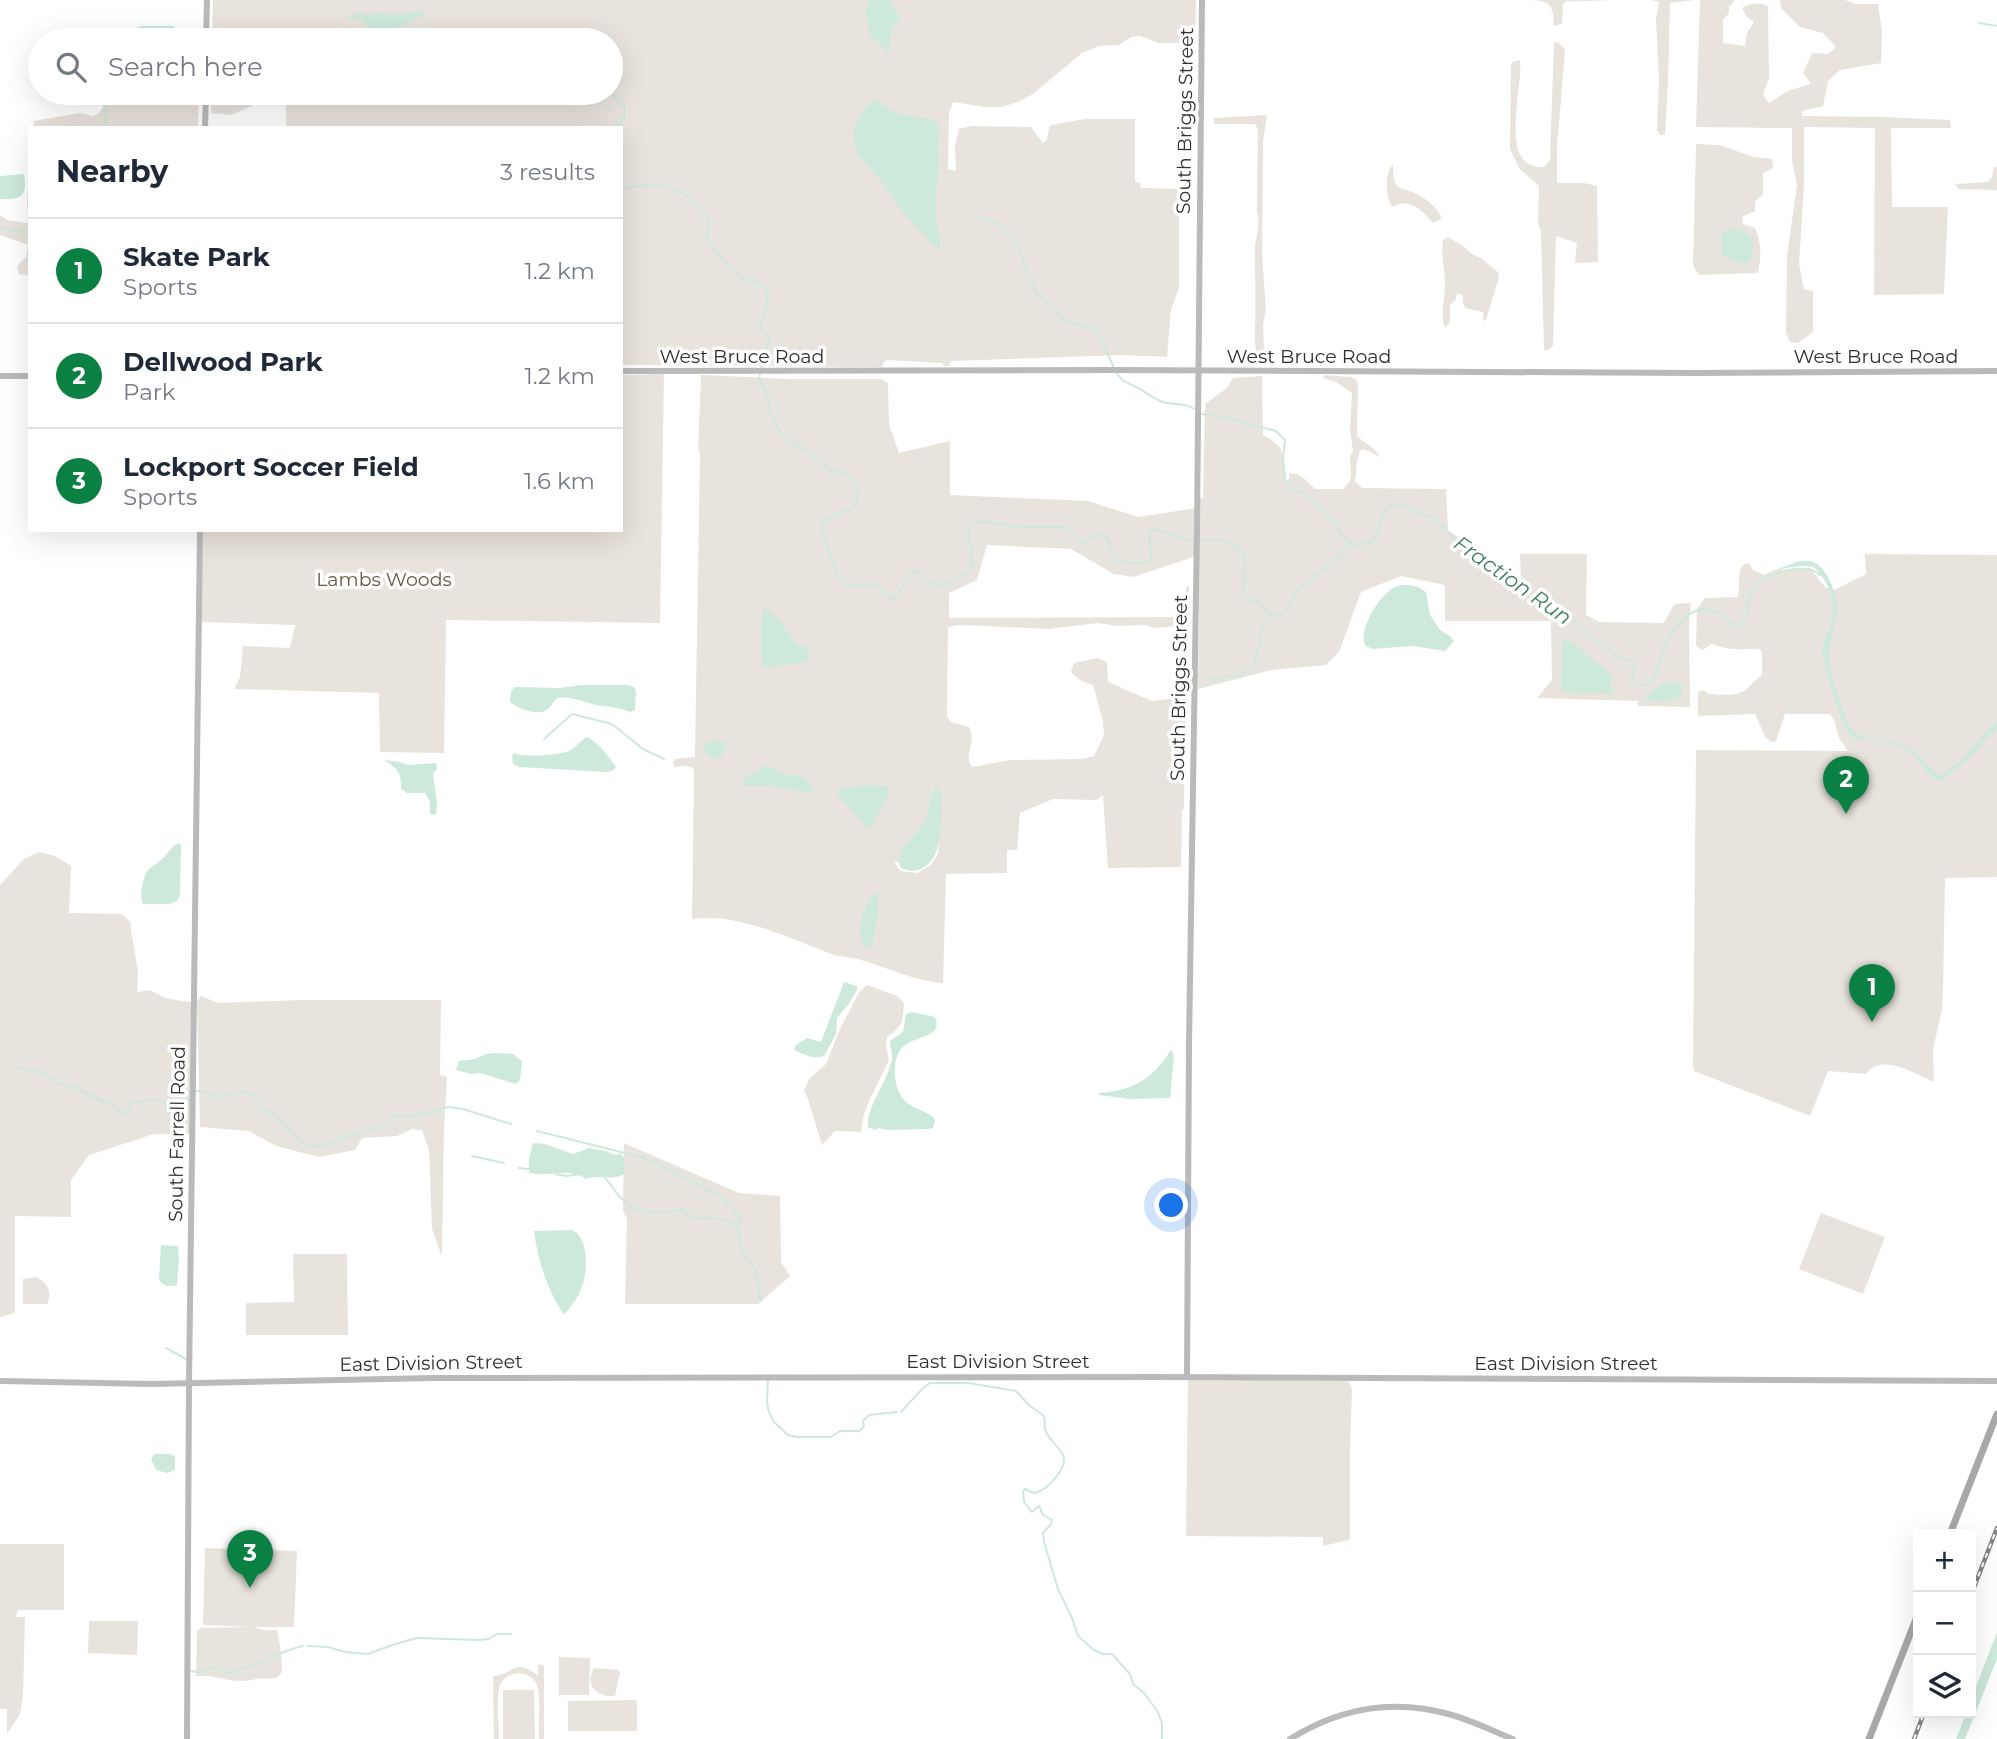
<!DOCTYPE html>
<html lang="en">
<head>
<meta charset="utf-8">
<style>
  :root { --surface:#fff; --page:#f2f2f3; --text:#1f2937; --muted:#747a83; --line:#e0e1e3; --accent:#0b8043 }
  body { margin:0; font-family:Montserrat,sans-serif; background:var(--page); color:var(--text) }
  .controls { position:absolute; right:21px; bottom:21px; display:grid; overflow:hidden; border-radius:0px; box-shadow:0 7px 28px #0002 }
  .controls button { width:63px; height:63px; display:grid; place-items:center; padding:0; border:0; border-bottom:2px solid var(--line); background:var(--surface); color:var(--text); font:35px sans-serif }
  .you { position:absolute; left:1172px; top:1206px; width:24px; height:24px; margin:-18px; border:5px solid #fff; border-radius:50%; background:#1a73e8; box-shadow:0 0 0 10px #1a73e833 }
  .badge { display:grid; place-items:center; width:46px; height:46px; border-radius:50%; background:var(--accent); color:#fff; font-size:23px; font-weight:700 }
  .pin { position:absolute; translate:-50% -58px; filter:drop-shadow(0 2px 4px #0008) }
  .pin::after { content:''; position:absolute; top:37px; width:24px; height:21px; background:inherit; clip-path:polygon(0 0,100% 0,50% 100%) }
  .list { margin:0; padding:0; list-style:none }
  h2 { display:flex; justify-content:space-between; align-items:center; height:91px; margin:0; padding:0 28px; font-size:30px }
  h2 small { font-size:23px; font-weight:400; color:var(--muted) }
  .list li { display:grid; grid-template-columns:46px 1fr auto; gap:21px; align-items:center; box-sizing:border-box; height:105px; padding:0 28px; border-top:2px solid var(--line) }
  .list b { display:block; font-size:26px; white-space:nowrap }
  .list p { margin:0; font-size:23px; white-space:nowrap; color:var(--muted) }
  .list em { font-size:23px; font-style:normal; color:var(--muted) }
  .icon { flex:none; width:38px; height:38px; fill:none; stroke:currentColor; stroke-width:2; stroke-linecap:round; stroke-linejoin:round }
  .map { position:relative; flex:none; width:1997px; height:1739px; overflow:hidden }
  .search { position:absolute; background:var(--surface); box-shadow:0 7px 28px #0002; left:28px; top:28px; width:595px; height:77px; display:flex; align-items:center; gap:18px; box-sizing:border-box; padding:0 24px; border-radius:38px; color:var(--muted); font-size:26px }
  .panel { position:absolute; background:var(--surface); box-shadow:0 7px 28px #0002; left:28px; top:126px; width:595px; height:406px; border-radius:0px }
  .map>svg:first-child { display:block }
  .green { fill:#e8e3dc; fill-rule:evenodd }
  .water { fill:#cde9db }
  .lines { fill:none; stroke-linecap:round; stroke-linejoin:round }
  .stream { stroke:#cde9db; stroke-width:2 }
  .secondary { stroke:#bababa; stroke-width:6 }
  .primary { stroke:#a8a8a8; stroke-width:7 }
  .rail-casing { stroke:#858585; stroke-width:4.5 }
  .rail { stroke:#fff; stroke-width:2; stroke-dasharray:5; stroke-linecap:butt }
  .labels { text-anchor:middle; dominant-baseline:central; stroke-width:7; stroke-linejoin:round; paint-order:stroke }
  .street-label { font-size:19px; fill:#303030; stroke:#fff }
  .park-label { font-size:19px; fill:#685941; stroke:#fff }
  .water-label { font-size:21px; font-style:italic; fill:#3f7f5e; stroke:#fff }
</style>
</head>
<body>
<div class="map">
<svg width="1997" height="1739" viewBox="0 0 1997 1739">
  <rect width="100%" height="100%" fill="#fff"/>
  <g class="green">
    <path d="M213,0H1196L1195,43H1158L1140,36L1131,37L1119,45L1099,46L1082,53L1033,94L1018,102L1002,107H985L953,102L949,114L948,169L956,171L955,145L959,129L972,126L1031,127L1043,143L1047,140L1049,128L1051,125L1085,119H1135V182L1140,183L1141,188L1178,189L1179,194V287L1171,310L1167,357L1122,355L951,361L948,366H944L942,363L886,360L881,367L621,365V128H286V101L265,100L231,115L211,113V93H611V40H212Z"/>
    <path d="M1531,0H1613C1597,0 1582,2 1567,1L1563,4L1562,24L1554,26C1553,6 1552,1 1531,0Z"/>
    <path d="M1652,0H1694L1670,3L1668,81L1665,135H1660L1657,130L1659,81L1656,19L1659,2Z"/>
    <path d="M1700,0H1735L1729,7V13L1723,20V43L1745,46L1747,33L1754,22L1746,16L1742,8C1751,3 1758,2 1768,6L1769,78L1763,95L1769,103L1788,91L1811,84L1803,73L1812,53L1828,54L1836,47L1823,33L1800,27L1781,8L1780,0H1845L1856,4H1878L1882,31L1881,63L1840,70L1828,81L1823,106L1802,111V116L1883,117L1950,120L1951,128H1891L1892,207H1948L1944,294L1874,295L1875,128L1804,127V185L1799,264L1804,289L1813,291V332L1798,343L1790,342L1786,333L1787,256L1797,185L1792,161V128L1696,127Z"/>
    <path d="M1554,42L1559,43L1565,50L1557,147V183H1584L1597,186L1598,262L1575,263L1577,243L1556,236L1553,346L1549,350H1544L1541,232L1538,223L1539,186L1519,168L1510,149L1511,67L1512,62L1520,60C1524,87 1496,170 1544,167L1550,160Z"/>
    <path d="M103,93H199L198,128H34V121L80,113L93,116L99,113L103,107L99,97Z"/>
    <path d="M1267,115L1263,142L1262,253L1266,310L1263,324L1264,351L1259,363L1255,359C1257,349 1254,342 1255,332C1256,305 1255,278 1255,250C1255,238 1261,224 1257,212L1258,129L1255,124H1214V118Z"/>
    <path d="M1696,144L1719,145L1754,157L1772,159L1773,168L1763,173V194L1755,202V211L1742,217L1743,224L1755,228C1762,243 1761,257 1758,273L1699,275L1693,265Z"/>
    <path d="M30,162V276L19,274L17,266L26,257L28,245L0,235V215L7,220L26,223L29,221L27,204Z"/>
    <path d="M1393,164C1393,170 1393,181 1397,186C1400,189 1403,189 1407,190C1422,195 1435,204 1442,218L1433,223C1422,211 1410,196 1392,207C1386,195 1384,174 1393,164Z"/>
    <path d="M1994,167H1997V190L1958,189L1955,184L1988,182L1992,177Z"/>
    <path d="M1448,237L1463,246L1472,254L1481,258L1499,273L1498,281L1486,320L1483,321V312L1465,308L1463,302V295L1457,294L1455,301L1450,305V322L1445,328C1439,313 1446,296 1445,281C1444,267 1441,255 1443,240Z"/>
    <path d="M664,374L660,623L446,620L444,753L380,752L379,693L234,689L240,677L243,646L290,648L295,625L201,622L203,530H621V375Z"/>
    <path d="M701,375L790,379H882L888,383L889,424L899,453L950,441V495L1088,501L1138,517L1197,508V499L1203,498L1205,404L1227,388L1233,378L1262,376L1263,435C1290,449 1280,456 1286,481L1289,479V474C1301,472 1307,482 1315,489H1343L1350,481L1351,475L1350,456L1353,451L1350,430L1352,393L1336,382L1323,378L1324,375L1351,377L1357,380L1358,385L1357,436C1365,444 1375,447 1380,457L1364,449L1360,450L1357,462L1355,481L1362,488L1446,489L1448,530L1521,581L1520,554H1587L1586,615L1599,622L1664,623L1674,604L1691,603L1689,623L1690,707L1638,706V701L1537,698L1552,680L1551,621H1445V585L1401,576L1361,592L1339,652L1326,665L1272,670L1198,689L1199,622L1196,556L1134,577L1114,574L1071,549L987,545L977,580L949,593V618L1184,617L1186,587H1189L1190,623L1188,629L1180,626L1153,628L1146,625L1117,626L1098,623L1049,629L959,625L948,627L947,716L951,722L969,727C970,728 972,737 972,738C971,750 965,756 972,767L1011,760L1081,759L1094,756L1104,735L1103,721L1093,685C1084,682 1077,680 1071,671L1074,663L1097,658L1107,662L1108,682L1152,701L1186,697L1184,809L1182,810L1181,867L1108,868L1103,795L1096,800L1053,799L1020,813L1017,850H1007V873L946,874L943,983C906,981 873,958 837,956C792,940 740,912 692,919L694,772L693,768L687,766L675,767L673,763L675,759L695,757L700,451H698ZM933,790L942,794L938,854L931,865L917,873L901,871L894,862H899C901,846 916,837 924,824C929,813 931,801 933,790Z"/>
    <path d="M1865,554L1997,555V877L1945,878L1943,990L1942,1010L1933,1049L1934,1082C1914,1074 1882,1052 1866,1074L1828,1071L1810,1116L1694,1071L1693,1065L1696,750L1848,751L1839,738L1834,720L1830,714H1785L1776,741L1772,742L1766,738L1755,714L1698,716V692L1704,690L1708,694C1719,694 1735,697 1744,691C1750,687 1755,679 1762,675V652L1759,649C1750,648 1744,650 1735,649C1726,649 1720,646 1712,644L1702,650L1696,646L1697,609L1705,598L1738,597L1740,570L1744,564L1749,563L1753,570L1764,575L1776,570L1810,568L1825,587L1834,590L1866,574Z"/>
    <path d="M39,852L55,856L71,866L69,913L122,914L130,922L138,973L137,993C152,986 153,994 166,998C174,1000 183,1001 191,1002L190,1134H154L89,1155L71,1180V1217L15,1216V1313L0,1317V885L24,859Z"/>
    <path d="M867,985L897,996L904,1003C902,1023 904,1025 887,1037L886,1046L889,1060L870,1099L864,1114L861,1132L835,1131L822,1145L808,1099L804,1091L809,1079L826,1064L838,1033L858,994Z"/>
    <path d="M201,996L218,1003L301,1000H441L440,1075L447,1077L444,1127L442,1254H441L432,1229L429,1150L422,1130L412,1129L397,1136L362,1138L355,1150L319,1157L276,1146L249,1131L200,1127L197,1002Z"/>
    <path d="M624,1143L739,1193L780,1196L781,1262L790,1276L758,1304H625L627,1219L623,1211Z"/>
    <path d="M1821,1213L1885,1237L1863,1294L1799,1269Z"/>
    <path d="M293,1254H347L348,1335H246V1303L294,1302Z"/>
    <path d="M36,1277C47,1282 53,1292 47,1304H23V1279Z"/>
    <path d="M1188,1379L1345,1381L1349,1382L1352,1389L1350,1449V1536L1349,1540L1323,1546V1537L1186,1536Z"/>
    <path d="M0,1544H64V1610H18L16,1617H25L23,1696L20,1714L7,1734V1709H0Z"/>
    <path d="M205,1548L297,1551L294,1627H253L264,1630H277C279,1638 284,1667 281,1673C276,1682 264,1677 256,1679C238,1683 230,1680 213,1677C207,1675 202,1676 196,1676L197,1631L201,1628L251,1627L203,1625Z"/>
    <path d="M89,1621H138L137,1655L88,1653Z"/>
    <path d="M559,1657L590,1658L589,1695H559Z"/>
    <path d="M538,1665H544V1739H539C538,1723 541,1705 538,1689C534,1668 503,1668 499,1689C496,1705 499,1723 499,1739H494L493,1676C512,1676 514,1656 538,1676Z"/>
    <path d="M594,1668L618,1670L620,1672L615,1696C597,1698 584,1685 594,1668Z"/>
    <path d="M503,1690H534L535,1739H503Z"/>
    <path d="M637,1700V1731H568V1701Z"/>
  </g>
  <g class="water">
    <path d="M870,0H890C892,8 899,12 900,19C888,29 891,40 889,54L878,41L871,37L869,32L866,11Z"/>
    <path d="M423,10L424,13C418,17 411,22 405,25C401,27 397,27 394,29C392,30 392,33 390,33C379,37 365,27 361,19L349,20L350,16L358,12C362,13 366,15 370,15C374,15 377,12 381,13C396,15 409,15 423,10Z"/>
    <path d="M142,26H174L176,40H135V28Z"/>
    <path d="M875,99C885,107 895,113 908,116C916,118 928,117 935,121C943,126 938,138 938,146C940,162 937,182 936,199C934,215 939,231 941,247L936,249C926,235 913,225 903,212C893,200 885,184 874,173C866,164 855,154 854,141C852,124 862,110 875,99Z"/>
    <path d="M24,174C28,197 21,200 0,199V176Z"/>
    <path d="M1739,229L1745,232L1753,241L1752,258L1746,264L1731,261L1722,254L1721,235L1725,230Z"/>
    <path d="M1799,561C1804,561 1810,560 1815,563C1828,569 1838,597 1837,610C1836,626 1828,642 1829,658C1831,681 1842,704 1848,726C1862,744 1890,738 1909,748C1922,755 1927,770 1942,776L1946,774L1951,768L1965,757L1981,737L1997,721V728L1968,759L1943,780C1925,780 1921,758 1908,750C1898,745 1882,742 1872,740C1865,739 1857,741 1851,736C1844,732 1822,660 1822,651C1822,643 1828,633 1831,626C1838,604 1830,583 1814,567C1798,564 1782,569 1767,573Z"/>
    <path d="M1409,585L1418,587L1426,592L1430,615L1440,630L1450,636L1454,641L1445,651L1413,646L1372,649L1365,645C1358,629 1381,592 1397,586C1399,585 1407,585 1409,585Z"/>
    <path d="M766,608L777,618L799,647L809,646L808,661L763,668L761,652L762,611Z"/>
    <path d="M1565,639L1572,642L1612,676L1610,687L1614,691L1613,694L1571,693L1562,691L1561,685L1563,642Z"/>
    <path d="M1664,683L1681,684L1683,687L1680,697L1664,702L1646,700V696Z"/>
    <path d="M581,685H627L634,687L636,691L635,710L630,712C619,707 608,707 596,705C583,702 571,696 557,698C553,702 550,709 545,711C534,715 517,708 510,702L511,691L515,687L560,688Z"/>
    <path d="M587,737C598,742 609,757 616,767L614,770L607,772L519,767L513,764L512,755L514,753C524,758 558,755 569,751C577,747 580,740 587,737Z"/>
    <path d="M709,741L728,742L721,757L714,758L707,754L704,746Z"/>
    <path d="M384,760L400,762L408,765L436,763L437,769L433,774L437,802L436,815L430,814V802L425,793H407L401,789C401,770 398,770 384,760Z"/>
    <path d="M765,765L789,776L798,775L805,779L812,786L813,793L771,786H744V779L759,770Z"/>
    <path d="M863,785L885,786L889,788L887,797L871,828H867L837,794L838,789Z"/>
    <path d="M936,787L942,794C940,817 946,857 921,869C914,872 906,871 900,867C895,847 915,839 923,824C930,812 928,796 936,787Z"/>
    <path d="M179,843L181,845L180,896L177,901L169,904H143C139,895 143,877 148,870C152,866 158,863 162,859C168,853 171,847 179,843Z"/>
    <path d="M875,893L878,894L877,919L872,945L869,948C850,943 865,903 875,893Z"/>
    <path d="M844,982L857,986V990L848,1005L837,1018L836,1034L824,1056C812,1060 806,1055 794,1050L796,1045L807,1038L821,1042Z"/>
    <path d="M912,1012L935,1017C937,1022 938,1028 933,1032C926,1037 913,1039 904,1046C890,1058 893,1089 905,1101C914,1109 925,1110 933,1117L935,1121L933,1128L928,1129L887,1130L879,1128L875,1130L868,1127C866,1108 886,1084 891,1063C894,1055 890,1049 890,1041L903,1032L906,1014Z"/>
    <path d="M1170,1051H1172L1174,1055L1170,1098L1130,1099L1099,1095V1093C1129,1092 1155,1078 1170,1051Z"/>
    <path d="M495,1053L513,1054L522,1061L520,1080L516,1084L480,1073L471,1074L456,1070L459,1061L475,1059L486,1054Z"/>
    <path d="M533,1143L545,1144L573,1154L589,1148L605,1151L616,1155L620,1153L624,1158V1174C613,1181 598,1174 586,1179C567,1166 551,1178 529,1173V1158Z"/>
    <path d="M572,1230C589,1237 588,1272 582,1286C579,1297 571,1306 564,1315C547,1289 538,1262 534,1231Z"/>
    <path d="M161,1245L178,1246L179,1258L177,1285C169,1287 163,1287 159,1279Z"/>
    <path d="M154,1454H170L175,1456V1470L167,1473L156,1470L151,1459Z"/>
    <path d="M1997,1632V1659L1965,1739H1956L1966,1713H1971V1700Z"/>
  </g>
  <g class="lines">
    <g class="stream">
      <path d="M1979,23L1997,26"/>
      <path d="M335,40L351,38L356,40"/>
      <path d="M437,40L443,32L449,33L456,40"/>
      <path d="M611,92L625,107L624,118L615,128"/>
      <path d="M194,93L202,97"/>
      <path d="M208,97H216L221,93"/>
      <path d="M106,128L105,104L112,93"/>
      <path d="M621,188C655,185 672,179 698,206C703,211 709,216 710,224C710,230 707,233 707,239C717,252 727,268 741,277C750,283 765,281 768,294C770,304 761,316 760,326L770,339L761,368"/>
      <path d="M974,217L998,224L1012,239L1020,251L1036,294L1047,301L1068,323L1091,327L1100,337L1113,366"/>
      <path d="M0,228L24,232L30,235"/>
      <path d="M1116,372C1123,383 1127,382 1138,388C1148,393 1155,401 1167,403C1177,405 1186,403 1194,409"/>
      <path d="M760,373L759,380L768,396L769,410L778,429L794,444L807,450L821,464L831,470L847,475L858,486L857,502L850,509L830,518L823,524L822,531L824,540L840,579L849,586L875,584L890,599C903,593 904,580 914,571C923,573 925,580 932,584C943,589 966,575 972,567L971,548L968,538L969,528L975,523L987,522L1020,527H1062L1067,528L1082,543L1096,535L1104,534C1114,545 1108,547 1112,555C1118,565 1137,563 1146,563L1152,558L1149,538L1152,530C1166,529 1177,541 1193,540"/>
      <path d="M1202,414L1227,418L1276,431L1285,440L1283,457L1285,480L1294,490L1301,491L1316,502L1337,525L1340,532L1349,543"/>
      <path d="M1199,540C1217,538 1246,540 1245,566C1244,576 1242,584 1244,594L1253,601L1259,602L1271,614H1281L1284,612C1291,605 1293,595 1300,589C1317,575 1335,561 1349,544"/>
      <path d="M1350,544C1390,548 1373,523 1390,505L1405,506L1434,519L1463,547L1517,581L1537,599L1553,606L1581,626L1586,633L1624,660L1631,661L1635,666L1631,680L1639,685H1647L1655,675L1670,634L1687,615L1700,609L1717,611L1732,624L1739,625C1752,613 1745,603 1752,590C1761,573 1806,561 1820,575"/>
      <path d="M1833,598L1834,613"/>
      <path d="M1211,679L1242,675L1254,664L1264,623L1270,615"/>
      <path d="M544,739L572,714L612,724L643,749L664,759"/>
      <path d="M18,1068L46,1074L56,1082L77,1088L105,1103L109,1102L125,1114L131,1110L130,1104L132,1102H141L153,1099L164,1102L169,1113H178L188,1103L190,1095"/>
      <path d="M196,1091C205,1091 210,1095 218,1096C231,1098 237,1088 252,1095C259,1098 260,1100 261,1108L269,1111L289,1129V1132L310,1147L320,1146L363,1131L379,1129L394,1116L417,1115L448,1107L463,1109L511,1124"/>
      <path d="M537,1131L641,1157L658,1164L719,1195L741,1218L738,1226L741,1246L746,1257L756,1270L761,1301"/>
      <path d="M472,1156L504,1163"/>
      <path d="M519,1168L529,1169"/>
      <path d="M555,1174L566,1176L581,1174"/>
      <path d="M605,1178C610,1183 614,1190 619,1196C637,1216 658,1214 683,1210L693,1218L723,1219L737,1226"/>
      <path d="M166,1348L186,1359"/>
      <path d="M768,1381L767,1399L768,1409L773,1421L788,1435L797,1437H831L840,1431H859L864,1427L863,1421L869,1415L897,1412"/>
      <path d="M901,1412L922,1389L930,1383H968L1016,1391L1029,1405L1044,1416C1045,1420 1044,1428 1046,1432C1056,1451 1075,1453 1056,1477C1050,1485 1044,1491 1034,1493L1025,1489L1023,1491L1024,1502L1032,1512L1039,1506L1043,1515L1052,1520L1051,1524L1043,1533L1044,1542L1058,1589L1072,1618L1078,1636L1094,1650L1103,1654H1112L1130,1674L1133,1684L1144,1693L1158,1712L1162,1724V1739"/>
      <path d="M307,1646L328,1647L345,1652L368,1654L395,1644L417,1638L479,1640L489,1639L497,1634H511"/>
      <path d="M191,1671L200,1673L215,1666L227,1673C255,1669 275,1652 303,1646"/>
    </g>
    <g class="secondary">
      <path d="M206,40L207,0"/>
      <path d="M205,128L206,93"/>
      <path d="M621,371L1114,370L1694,373L1997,371"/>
      <path d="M0,376H30"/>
      <path d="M1187,1377L1189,1044L1197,529L1202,0"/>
      <path d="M0,1381L152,1384L433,1378L1157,1377L1997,1381"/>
      <path d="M187,1739L189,1383L200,530"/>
      <path d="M1290,1739C1341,1707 1394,1698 1452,1715C1473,1721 1493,1731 1513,1739"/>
    </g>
    <g class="primary">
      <path d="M1950,1534L1997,1414"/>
      <path d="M1869,1739L1918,1614"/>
    </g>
    <g class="rail-casing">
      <g id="rail">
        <path d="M1971,1595L1997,1528"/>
        <path d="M1914,1739L1924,1713"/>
      </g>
    </g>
    <use href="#rail" class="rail"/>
  </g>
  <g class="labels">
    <g class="street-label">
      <text transform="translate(1185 121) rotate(-89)">South Briggs Street</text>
      <text x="742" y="356">West Bruce Road</text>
      <text x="1309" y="356">West Bruce Road</text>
      <text x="1876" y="356">West Bruce Road</text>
      <text transform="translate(1179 688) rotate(-89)">South Briggs Street</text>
      <text transform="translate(177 1134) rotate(-89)">South Farrell Road</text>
      <text x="998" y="1361">East Division Street</text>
      <text transform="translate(431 1363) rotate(-1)">East Division Street</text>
      <text x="1566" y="1363">East Division Street</text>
    </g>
    <g class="park-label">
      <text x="384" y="579">Lambs Woods</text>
    </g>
    <g class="water-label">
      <text transform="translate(1513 580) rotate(35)">Fraction Run</text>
    </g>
  </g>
</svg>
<div class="controls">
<button>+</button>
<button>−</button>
<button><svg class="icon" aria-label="layers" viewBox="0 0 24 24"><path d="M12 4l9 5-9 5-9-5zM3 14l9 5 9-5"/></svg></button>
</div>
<div class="you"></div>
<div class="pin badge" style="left:1872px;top:1022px">1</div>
<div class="pin badge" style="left:1846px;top:814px">2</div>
<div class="pin badge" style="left:250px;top:1588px">3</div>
<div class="search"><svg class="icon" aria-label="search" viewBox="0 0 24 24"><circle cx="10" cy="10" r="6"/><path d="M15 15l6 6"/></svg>Search here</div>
<section class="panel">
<h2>Nearby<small>3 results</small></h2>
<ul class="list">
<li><span class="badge">1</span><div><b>Skate Park</b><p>Sports</p></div><em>1.2 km</em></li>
<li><span class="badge">2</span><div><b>Dellwood Park</b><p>Park</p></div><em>1.2 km</em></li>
<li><span class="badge">3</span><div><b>Lockport Soccer Field</b><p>Sports</p></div><em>1.6 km</em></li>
</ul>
</section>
</div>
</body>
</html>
